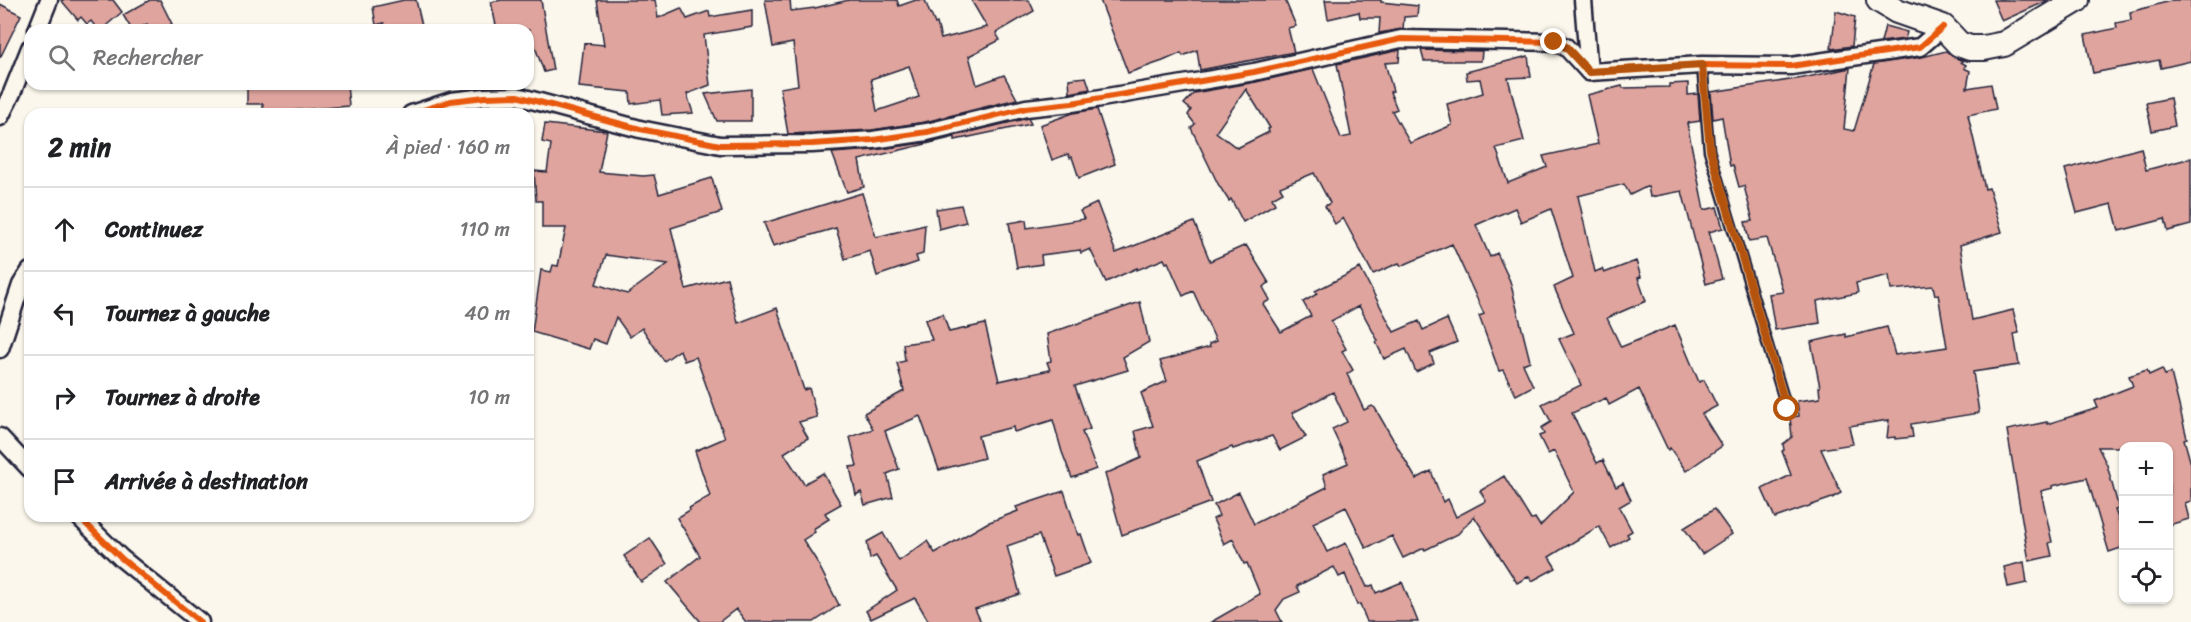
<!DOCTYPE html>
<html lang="fr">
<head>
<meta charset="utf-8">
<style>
  :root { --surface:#fff; --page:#f2f2f2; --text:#202124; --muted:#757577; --line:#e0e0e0 }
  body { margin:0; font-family:Sriracha,sans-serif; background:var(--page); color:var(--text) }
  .controls { position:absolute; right:18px; bottom:18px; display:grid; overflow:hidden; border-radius:12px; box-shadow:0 2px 4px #0004 }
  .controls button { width:54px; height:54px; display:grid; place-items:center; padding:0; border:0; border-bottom:2px solid var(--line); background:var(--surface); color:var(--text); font:30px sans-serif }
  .stop { position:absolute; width:18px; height:18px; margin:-14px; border:4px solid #b45309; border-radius:50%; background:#fff }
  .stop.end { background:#b45309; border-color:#fff; box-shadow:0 2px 6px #0008 }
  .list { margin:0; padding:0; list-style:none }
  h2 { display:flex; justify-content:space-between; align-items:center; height:78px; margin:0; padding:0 24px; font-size:26px }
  h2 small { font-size:20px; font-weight:400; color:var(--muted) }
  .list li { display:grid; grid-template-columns:39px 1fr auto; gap:18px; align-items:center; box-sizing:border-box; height:84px; padding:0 24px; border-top:2px solid var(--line) }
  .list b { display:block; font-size:22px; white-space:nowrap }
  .list em { font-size:20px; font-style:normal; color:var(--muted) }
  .icon { flex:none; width:33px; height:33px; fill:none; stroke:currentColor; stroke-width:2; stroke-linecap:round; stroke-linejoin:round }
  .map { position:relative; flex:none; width:2191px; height:622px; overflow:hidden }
  .search { position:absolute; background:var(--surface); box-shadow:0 2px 4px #0004; left:24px; top:24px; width:510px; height:66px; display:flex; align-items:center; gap:15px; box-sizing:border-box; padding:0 21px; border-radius:18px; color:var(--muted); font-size:22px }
  .panel { position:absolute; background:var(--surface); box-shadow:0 2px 4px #0004; left:24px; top:108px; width:510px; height:414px; border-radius:18px }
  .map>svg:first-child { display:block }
  .building { fill:#dea49d; stroke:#22223b; stroke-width:1.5; fill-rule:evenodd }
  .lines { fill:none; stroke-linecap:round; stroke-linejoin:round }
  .lane-casing { stroke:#22223b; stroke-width:13 }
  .street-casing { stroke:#22223b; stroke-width:21 }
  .secondary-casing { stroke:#22223b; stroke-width:28 }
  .lane { stroke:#fbf7ec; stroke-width:8 }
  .street { stroke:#fbf7ec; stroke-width:16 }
  .secondary { stroke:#fbf7ec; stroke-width:24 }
  .cycleway-casing { stroke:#fbf7ec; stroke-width:10 }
  .cycleway { stroke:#e8590c; stroke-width:6 }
  .route { stroke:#b45309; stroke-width:8 }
</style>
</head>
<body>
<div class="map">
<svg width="2191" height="622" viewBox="0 0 2191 622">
  <rect width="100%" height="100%" fill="#fbf7ec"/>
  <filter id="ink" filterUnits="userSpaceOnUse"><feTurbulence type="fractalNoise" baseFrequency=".0167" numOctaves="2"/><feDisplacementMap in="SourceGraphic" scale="12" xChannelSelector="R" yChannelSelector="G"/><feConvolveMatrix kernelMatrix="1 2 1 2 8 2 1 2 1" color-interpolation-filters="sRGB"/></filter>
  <g filter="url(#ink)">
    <g class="building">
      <path d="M61,0H113L122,12L101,30H98L91,21L87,24L81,17L78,20Z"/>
      <path d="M150,0H160L172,24L161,30H150L147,24L136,30H132L123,15Z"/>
      <path d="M404,0H416L423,30H386L384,23L376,25L373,7Z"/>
      <path d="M502,0H541L553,70L544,72L529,30H497L491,2Z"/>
      <path d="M597,0H655L658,18L681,8L687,19L709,11L710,17L752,10V27L704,35L710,85L687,94L693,113L662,115L660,100L631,104L630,92L579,87L584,43L604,45Z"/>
      <path d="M765,0H790L791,11L815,8L849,0H897L899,6L916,0H925L930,14H931L935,24L937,23L941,39L987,27L971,0H1029L1034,11L996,33L1000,40L969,56L977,85L1004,75L1017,99L925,122L872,130L788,134L780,88L798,85L793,43L773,47ZM909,66L919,97L877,111L871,79Z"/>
      <path d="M1100,0H1285L1296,26L1288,28L1294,52L1200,70L1197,50L1183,56L1181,53L1163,61L1128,73Z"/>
      <path d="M1325,0H1381V2L1418,6L1417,16L1404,17L1403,29L1379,33L1380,18H1360L1359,12L1328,19Z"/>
      <path d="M1993,0H2049L2002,21Z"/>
      <path d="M2174,0H2191V61L2161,68L2159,60L2093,73L2085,35L2117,28L2116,23L2131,20L2130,12Z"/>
      <path d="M0,4L21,15L0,58Z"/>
      <path d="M1836,11L1855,17L1852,46L1831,49Z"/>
      <path d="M1885,26L1907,32L1905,39L1881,42Z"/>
      <path d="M1400,50L1399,62L1385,63L1393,91L1390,92L1397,109L1392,111L1410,143L1452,125L1447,104L1483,93L1480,79L1467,80L1466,72L1528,56L1531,77L1508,78L1524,141L1496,148L1508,183L1547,167L1543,156L1598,144L1587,95L1622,86L1623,88L1669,87V84L1688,83V95L1698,94L1700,121L1687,123L1704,210L1717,207L1723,228L1709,232L1722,279L1706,284L1682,191L1650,197L1648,186L1630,195L1624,184L1578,196L1595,272L1602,269L1604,273L1636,261L1641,277L1638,278L1646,301L1607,318L1621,347L1675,325L1699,382L1704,380L1717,406L1702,414L1722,446L1686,471L1670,448L1668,450L1639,389L1609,405L1606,398L1572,413L1597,463L1603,460L1616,487L1623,483L1631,500L1619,507L1632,531L1627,534L1629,537L1611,548L1599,526L1549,557L1556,568L1532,581L1529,576L1517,583L1474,516L1458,534L1425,550L1424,548L1403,558L1392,536L1366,548L1346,507L1313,523L1327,552L1346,543L1367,587L1373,585L1376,593L1402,582L1418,622H1367L1360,604L1357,605L1345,574L1339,577L1334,567L1297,586L1300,592L1284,599L1276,610L1282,622H1211L1260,594L1247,563L1244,564L1233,539L1224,544L1213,519L1219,516L1214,505L1239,492L1254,524L1327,487L1323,474L1348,463L1332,429L1347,422L1333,392L1292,413L1306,437L1280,450L1272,436L1233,449L1232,447L1197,461L1211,502L1122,535L1105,474L1141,458L1135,431L1153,426L1141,393L1167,381L1160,361L1210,347L1209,344L1216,341L1193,291L1183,296L1168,262L1166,263L1164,259L1137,270V268L1106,282L1090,249L1081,253L1080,250L1041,255L1042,264L1017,268L1009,223L1026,220L1027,228L1084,219L1080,211L1097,203L1116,253L1194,222L1210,261L1246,245L1269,283L1263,287L1270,300L1263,304L1281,332L1311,316L1303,302L1317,294L1315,291L1360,268L1394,332L1419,321L1423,330L1447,319L1457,342L1430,353L1434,363L1416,372L1406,349L1384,359L1376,342L1378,341L1359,306L1331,321L1346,349L1342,351L1353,370L1347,374L1364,410L1372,406L1375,408L1416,479L1431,471L1443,502L1448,499L1456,517L1486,501L1480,491L1504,476L1531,520L1535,518L1540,526L1574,492L1554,451L1548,454L1539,436L1544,434L1541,428L1551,422L1542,404L1581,385L1559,339L1574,333L1554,287L1573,278L1551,209L1521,222L1515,208L1476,225L1490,257L1497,253L1510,281L1530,361L1523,364L1533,386L1516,395L1503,370L1499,371L1479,316L1484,314L1452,244L1401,266L1399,263L1373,274L1343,218L1335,224L1325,206L1330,203L1314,173L1280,187L1283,192L1272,198L1275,204L1243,222L1231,199L1229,201L1218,184L1191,128L1195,124L1188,115L1191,110L1184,104L1194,93L1256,82L1313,69L1341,138L1351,136L1337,64ZM1246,89L1270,128L1268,129L1269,132L1237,148L1216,132Z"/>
      <path d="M1421,50L1482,51L1481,61H1424Z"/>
      <path d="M1946,51L1954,57L1963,61L1961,62L1966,65L1964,68L1970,71L1967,88L1991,84L1996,109L1968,115L1985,189L1989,188L2002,232L1960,245L1972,320L2013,310L2019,333L2014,334L2019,365L1973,372L1979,413L1911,424L1913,437L1895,439V437L1887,438L1889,420L1849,426L1853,444L1821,449L1841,493L1832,498L1775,518L1762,489L1791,475L1782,451L1784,450L1783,444L1792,437L1790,417L1799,416L1797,401L1820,398L1819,387H1820L1811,342L1846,334V337L1887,327L1895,355L1947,347L1938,294L1935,295L1933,286L1891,290L1889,275L1856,283L1858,293L1817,301L1820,323L1775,330L1769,294L1783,292L1767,238L1749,241L1745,222L1753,221L1744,186L1739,187L1733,165L1730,166L1722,117L1713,119L1711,92L1803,78L1850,68L1844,129L1854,131L1874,64L1922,57Z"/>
      <path d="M1086,77L1090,89L1070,93L1069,79Z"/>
      <path d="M247,84H347L349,106L263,113V104H247Z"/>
      <path d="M751,89V121H717L705,94Z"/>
      <path d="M2170,98L2175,126L2152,131L2146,103Z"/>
      <path d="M1097,109L1115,164L1079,178L1072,157L1070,158L1068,154L1052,160L1040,125L1073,113Z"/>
      <path d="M1028,118L1031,124L955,140V137L859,160L864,187L847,192L832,153L874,150L929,142Z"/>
      <path d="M545,124L607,131L599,172L643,176L654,175L659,194L712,178L722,212L671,228L686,289L727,278L738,323L777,308L804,390L809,388L817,417L799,422L808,438L784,453L804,484L823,473L841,504L825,513L829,519L813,529L815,532L803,540L816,560L839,605L814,622H746L736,609L719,622H701L667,582L700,556L677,518L690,510L689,508L710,496L695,451L725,438L696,357L684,361L680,350L664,361L642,328L630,337L616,317L606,344L593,339L589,349L532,332L541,270L551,272L553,265L558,266L566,228H542V201H536L534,171L547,172L551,144L542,142ZM606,255L668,264L627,294L596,284Z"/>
      <path d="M2141,148L2146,170L2191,158V225L2168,231L2165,219L2119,231L2112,204L2077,213L2065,169Z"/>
      <path d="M862,193L876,237L925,225L923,254L916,256L918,262L877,276L870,251L845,259L836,228L773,246L764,223Z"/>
      <path d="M961,205L966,222L939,229L936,209Z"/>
      <path d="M1140,302L1149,342L1123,357L1128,370L1075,386L1090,429L1082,432L1096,469L1072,478L1062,452L1053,420L1014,432L1013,427L978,436L984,458L939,470L920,416L885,431L899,469L887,474L893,497L865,505L861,492L856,495L850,467L857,466L850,437L873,429L864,413L904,391L897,363L905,361L903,344L932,340L925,320L943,314L949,332L985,324L999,381L1050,370L1047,362L1051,361L1047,334Z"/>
      <path d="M2162,369L2165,375L2171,373L2187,438L2184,439L2191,464V501L2185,503L2189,519L2169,525V447H2098L2107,465L2119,509L2115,510L2124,534V547L2109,552L2087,478L2052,486L2053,488L2041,491L2052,542L2049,543L2052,556L2029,561L2007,430L2047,422V424L2098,408L2095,401L2133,386L2129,376L2147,370L2149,375Z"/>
      <path d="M1064,491L1078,535L1081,534L1091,563L1054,576L1039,535L1007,546L1020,594L975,609L981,622H929L915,598L871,619L866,611L897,590L876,556L870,559L867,542L883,533L899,561L927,541L935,553L987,523L1018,511L1016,507Z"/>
      <path d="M1714,509L1732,534L1702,554L1684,528Z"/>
      <path d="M650,538L667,564L641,582L624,556Z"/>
      <path d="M2024,562L2027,583L2008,587L2004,567Z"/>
    </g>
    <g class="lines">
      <g class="lane-casing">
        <path id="lane" d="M1702,65L1709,150L1787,409"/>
      </g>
      <g class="street-casing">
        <g id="street">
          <path d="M1583,0L1589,72"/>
          <path d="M37,30L49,0"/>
          <path d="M411,114L451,101L485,97L517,96L640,129L720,145L812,144L873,140L927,132L1026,108L1072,103L1254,72L1401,39L1554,42L1566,47L1589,72L1702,65L1791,66L1920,47L1943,27"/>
          <path d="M0,117L12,93L30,48"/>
          <path d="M0,349L21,285L30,271"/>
          <path d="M0,437L30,469"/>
          <path d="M78,516L121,558L200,622"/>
        </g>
      </g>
      <g class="secondary-casing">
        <path id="secondary" d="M1879,0L1897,11L1943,27L1959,44L1970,48H1984L2004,44L2077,0"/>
      </g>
      <use href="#lane" class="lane"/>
      <use href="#street" class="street"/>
      <use href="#secondary" class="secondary"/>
      <g class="cycleway-casing">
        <g id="cycleway">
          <path d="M411,114L451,101L485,97L517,96L640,129L720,145L812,144L873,140L927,132L1026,108L1072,103L1254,72L1401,39L1554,42L1566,47L1589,72L1702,65L1791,66L1920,47L1943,27"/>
          <path d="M78,516L121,558L200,622"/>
        </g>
      </g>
      <use href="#cycleway" class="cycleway"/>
    </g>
  </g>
  <g class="lines" filter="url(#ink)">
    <path class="route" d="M1554,42L1566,47L1589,72L1702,65L1710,150L1787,409"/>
  </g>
</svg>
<div class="controls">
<button>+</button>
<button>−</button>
<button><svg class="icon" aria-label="locate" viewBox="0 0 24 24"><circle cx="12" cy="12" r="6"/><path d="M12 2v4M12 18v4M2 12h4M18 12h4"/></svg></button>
</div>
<div class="stop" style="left:1787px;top:409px"></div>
<div class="stop end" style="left:1554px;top:42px"></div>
<div class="search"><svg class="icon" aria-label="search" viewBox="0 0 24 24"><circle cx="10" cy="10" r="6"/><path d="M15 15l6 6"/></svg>Rechercher</div>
<section class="panel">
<h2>2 min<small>À pied · 160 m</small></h2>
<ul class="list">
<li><svg class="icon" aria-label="ahead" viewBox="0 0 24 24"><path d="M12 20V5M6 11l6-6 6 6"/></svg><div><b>Continuez</b></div><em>110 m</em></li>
<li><svg class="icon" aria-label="left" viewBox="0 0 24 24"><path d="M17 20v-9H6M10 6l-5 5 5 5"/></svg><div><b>Tournez à gauche</b></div><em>40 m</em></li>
<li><svg class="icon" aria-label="right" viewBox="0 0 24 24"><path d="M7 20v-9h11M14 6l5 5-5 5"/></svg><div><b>Tournez à droite</b></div><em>10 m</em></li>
<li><svg class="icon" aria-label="arrive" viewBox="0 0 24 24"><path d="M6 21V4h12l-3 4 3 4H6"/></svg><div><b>Arrivée à destination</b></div></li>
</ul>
</section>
</div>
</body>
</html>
